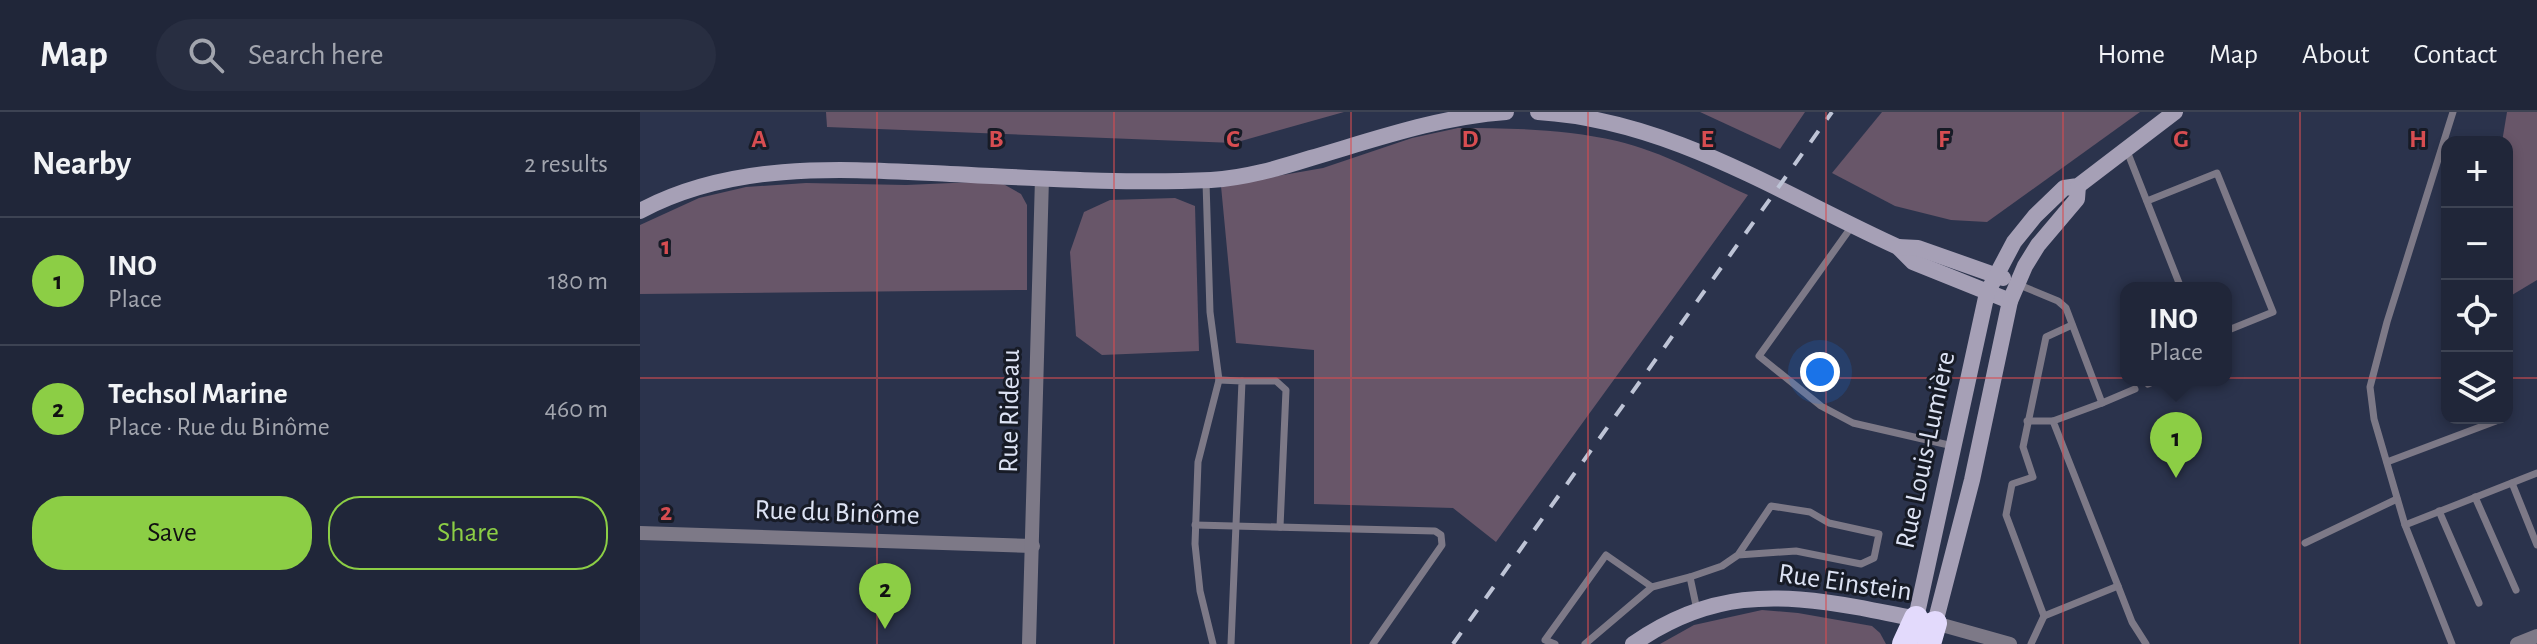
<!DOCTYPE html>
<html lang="en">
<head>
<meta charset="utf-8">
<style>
  :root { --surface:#202639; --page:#282e41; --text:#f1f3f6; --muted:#a2a5ae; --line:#3d4353; --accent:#8cce45 }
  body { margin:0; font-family:"Alegreya Sans",sans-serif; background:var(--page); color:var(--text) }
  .controls { position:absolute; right:24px; top:24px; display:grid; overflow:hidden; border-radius:16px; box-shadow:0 4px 12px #0003 }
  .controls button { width:72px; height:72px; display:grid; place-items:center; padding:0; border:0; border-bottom:2px solid var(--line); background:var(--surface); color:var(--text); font:40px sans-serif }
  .you { position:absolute; left:1180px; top:260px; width:28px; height:28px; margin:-20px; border:6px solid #fff; border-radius:50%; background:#1a73e8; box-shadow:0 0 0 12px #1a73e833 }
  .badge { display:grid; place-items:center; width:52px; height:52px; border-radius:50%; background:var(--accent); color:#111; font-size:26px; font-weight:700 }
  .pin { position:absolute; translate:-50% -66px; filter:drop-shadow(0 2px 4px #0008) }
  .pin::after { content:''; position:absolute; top:42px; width:28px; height:24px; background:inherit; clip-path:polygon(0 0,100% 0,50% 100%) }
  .popup { position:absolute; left:1480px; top:170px; width:112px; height:104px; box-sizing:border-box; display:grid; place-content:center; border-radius:16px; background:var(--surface); filter:drop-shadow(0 2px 6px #0005); font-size:26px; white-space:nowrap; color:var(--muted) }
  .popup b { font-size:30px; color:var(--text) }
  .popup::after { content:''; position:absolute; left:50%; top:100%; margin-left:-16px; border:16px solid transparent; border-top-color:var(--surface) }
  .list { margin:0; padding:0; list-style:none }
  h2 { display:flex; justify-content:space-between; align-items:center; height:104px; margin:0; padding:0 32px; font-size:34px }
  h2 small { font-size:26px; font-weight:400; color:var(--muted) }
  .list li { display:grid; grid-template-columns:52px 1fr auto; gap:24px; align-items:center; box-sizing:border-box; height:128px; padding:0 32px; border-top:2px solid var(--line) }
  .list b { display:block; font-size:30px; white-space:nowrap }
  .list p { margin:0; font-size:26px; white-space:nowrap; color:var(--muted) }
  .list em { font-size:26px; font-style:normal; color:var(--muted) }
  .actions { display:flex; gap:16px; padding:24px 32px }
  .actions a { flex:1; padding:18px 0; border:2px solid var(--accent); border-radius:32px; text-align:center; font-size:28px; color:var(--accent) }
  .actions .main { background:var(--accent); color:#111 }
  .icon { flex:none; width:44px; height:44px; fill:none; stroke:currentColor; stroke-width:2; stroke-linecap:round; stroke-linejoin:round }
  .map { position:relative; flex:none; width:1897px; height:532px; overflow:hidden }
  header { display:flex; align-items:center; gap:48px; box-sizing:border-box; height:112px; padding:0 40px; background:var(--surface); border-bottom:2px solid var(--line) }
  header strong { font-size:38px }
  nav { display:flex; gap:44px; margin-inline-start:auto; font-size:28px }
  .search { width:560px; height:72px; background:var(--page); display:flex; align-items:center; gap:20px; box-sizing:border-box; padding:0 28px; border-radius:44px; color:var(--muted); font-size:30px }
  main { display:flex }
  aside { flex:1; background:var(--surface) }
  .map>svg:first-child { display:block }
  .green { fill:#685669 }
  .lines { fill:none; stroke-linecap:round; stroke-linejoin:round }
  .lane { stroke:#7d7987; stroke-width:7 }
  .street { stroke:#7d7987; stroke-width:14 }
  .secondary { stroke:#a6a0b6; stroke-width:16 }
  .highway { stroke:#e3dafc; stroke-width:24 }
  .rail { stroke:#bec4d6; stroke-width:4; stroke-dasharray:14 14; stroke-linecap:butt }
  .grid { fill:none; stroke:#d74d51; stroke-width:2; stroke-opacity:0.55 }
  .labels { text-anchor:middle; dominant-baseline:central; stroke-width:6; stroke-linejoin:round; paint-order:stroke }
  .street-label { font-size:28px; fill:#dde3f4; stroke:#171b26 }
  .grid-label { font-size:26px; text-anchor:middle; font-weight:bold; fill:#d74d51; stroke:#171b26; stroke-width:6; stroke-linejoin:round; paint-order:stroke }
</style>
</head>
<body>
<header>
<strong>Map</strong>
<div class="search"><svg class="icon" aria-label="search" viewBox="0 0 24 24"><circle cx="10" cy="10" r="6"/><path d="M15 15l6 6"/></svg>Search here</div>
<nav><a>Home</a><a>Map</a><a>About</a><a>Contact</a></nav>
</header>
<main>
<aside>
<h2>Nearby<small>2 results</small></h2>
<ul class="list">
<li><span class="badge">1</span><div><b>INO</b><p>Place</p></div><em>180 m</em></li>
<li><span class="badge">2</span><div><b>Techsol Marine</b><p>Place · Rue du Binôme</p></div><em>460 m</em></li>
</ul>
<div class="actions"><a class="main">Save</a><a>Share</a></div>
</aside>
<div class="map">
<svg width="1897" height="532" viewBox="0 0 1897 532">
  <rect width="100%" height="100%" fill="#2b334c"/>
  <g class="green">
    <path d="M186,0H704L594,31L187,15Z"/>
    <path d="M1060,0H1165L1140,37Z"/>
    <path d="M1242,0H1500L1347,110L1311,108L1255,94L1192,61Z"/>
    <path d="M1867,0H1897V168L1867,186V30H1862Z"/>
    <path d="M818,16C871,16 924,17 977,29C1023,40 1066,64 1108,83L856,430L813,396L674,392V238L596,231L581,74L683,56L772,26Z"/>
    <path d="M358,69L381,82L387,93V178L0,182V113L59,86L106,75L166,71L266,73Z"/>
    <path d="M535,86L555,94L559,239L462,243L436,224L430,140L444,100L470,88Z"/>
    <path d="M1122,498L1158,501L1232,514L1240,521L1246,532H1020L1054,513Z"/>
  </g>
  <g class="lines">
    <g class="lane">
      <path d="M1487,39L1541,176"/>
      <path d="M566,70L570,200L579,268L558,350L555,432L560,479L573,532"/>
      <path d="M1507,89L1577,61L1633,200L1586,219"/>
      <path d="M1212,114L1119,244L1181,294L1213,311L1313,334"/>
      <path d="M1377,172L1418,189L1426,196L1462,291L1413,309L1478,474"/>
      <path d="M579,268L602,269L591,532"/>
      <path d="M602,269H636L646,278L640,415"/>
      <path d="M1508,272L1517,268"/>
      <path d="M1462,291L1495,277"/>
      <path d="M1387,309H1413"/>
      <path d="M1747,350L1856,309"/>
      <path d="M1872,371L1897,433"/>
      <path d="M1835,385L1876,478"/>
      <path d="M1799,399L1839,491"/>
      <path d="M555,413L795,419L801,423L802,433L733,532"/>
      <path d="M1765,413L1734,307L1730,275L1747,210L1813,0"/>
      <path d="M1665,431L1757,387"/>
      <path d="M1057,498L1050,465L1082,454L1098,443L1131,394L1170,400L1189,411L1239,422L1234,446L1221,452L1156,439L1098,443"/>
      <path d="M1404,504L1366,403L1372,372L1393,365L1383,335L1406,225L1432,213"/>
      <path d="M915,532L905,528L966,443L1012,475"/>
      <path d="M945,532L1012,475L1050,465"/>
      <path d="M1391,532L1404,504L1478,474L1492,510L1506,532"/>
      <path d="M1812,532L1765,413L1897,361"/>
    </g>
    <g class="street">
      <path d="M0,421L393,434"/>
      <path d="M1295,511L1370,532"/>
      <path d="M389,532L402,66"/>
      <path d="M1877,532L1897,524"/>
    </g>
    <g class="secondary">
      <path d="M898,0C1030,8 1141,82 1258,135L1273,150L1370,189"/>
      <path d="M0,99C95,48 206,57 310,62C396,66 484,72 571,68C605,66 639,56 671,46C736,27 798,5 866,0"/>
      <path d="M1258,135L1278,136L1363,166"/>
      <path d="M1276,506L1347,181L1374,130L1395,104L1424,76L1438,74L1535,0"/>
      <path d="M993,532C1069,479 1134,480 1222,496C1246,501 1271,505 1295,511L1332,368L1370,189L1385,154L1398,133L1437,87L1438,74"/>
    </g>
    <g class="highway">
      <path d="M1264,532L1276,506"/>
      <path d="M1289,532L1295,511"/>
    </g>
    <path class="rail" d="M813,532L1192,0"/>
  </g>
  <path class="grid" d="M237,0V532M474,0V532M711,0V532M948,0V532M1186,0V532M1423,0V532M1660,0V532M0,266H1807M1867,266H1897"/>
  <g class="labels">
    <g class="street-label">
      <text transform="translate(370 299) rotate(-89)">Rue Rideau</text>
      <text transform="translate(1286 338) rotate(-78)">Rue Louis-Lumière</text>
      <text transform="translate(197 401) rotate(2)">Rue du Binôme</text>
      <text transform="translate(1205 471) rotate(8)">Rue Einstein</text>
    </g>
  </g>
  <g class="grid-label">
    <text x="119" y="35">A</text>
    <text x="356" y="35">B</text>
    <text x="593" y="35">C</text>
    <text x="830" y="35">D</text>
    <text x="1067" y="35">E</text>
    <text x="1304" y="35">F</text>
    <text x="1541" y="35">G</text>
    <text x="1778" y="35">H</text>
    <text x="26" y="142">1</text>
    <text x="26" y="408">2</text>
  </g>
</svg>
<div class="controls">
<button>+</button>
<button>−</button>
<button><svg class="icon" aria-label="locate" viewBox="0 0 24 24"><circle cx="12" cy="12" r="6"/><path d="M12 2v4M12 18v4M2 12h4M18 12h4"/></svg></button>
<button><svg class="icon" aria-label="layers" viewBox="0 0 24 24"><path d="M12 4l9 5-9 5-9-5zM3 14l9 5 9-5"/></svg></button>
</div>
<div class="you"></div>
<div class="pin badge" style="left:1536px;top:366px">1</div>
<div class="popup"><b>INO</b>Place</div>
<div class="pin badge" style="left:245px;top:517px">2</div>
</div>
</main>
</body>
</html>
